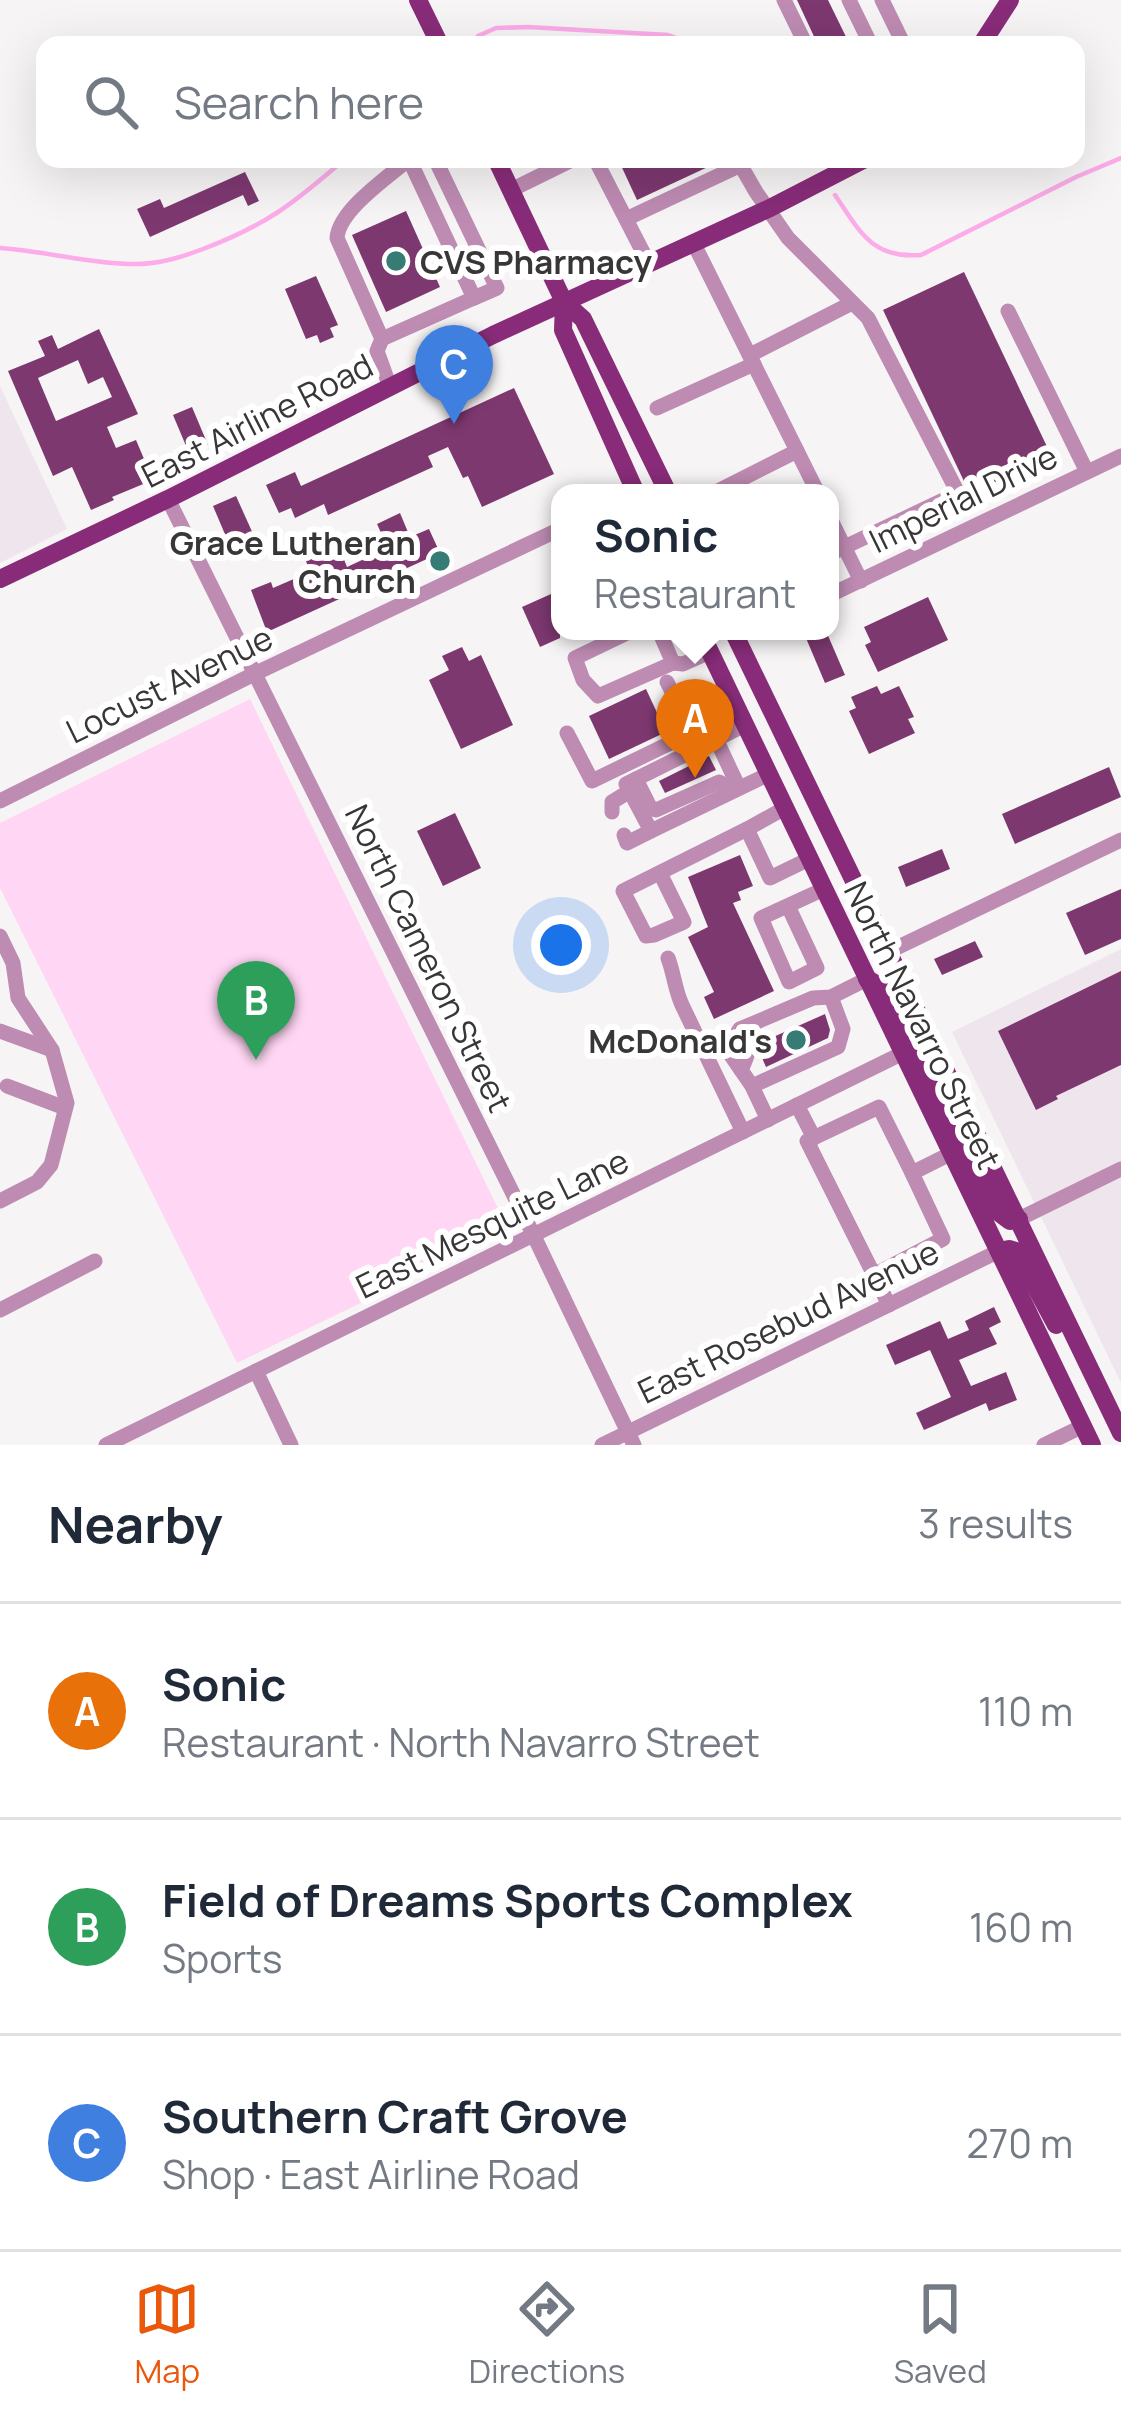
<!DOCTYPE html>
<html lang="en">
<head>
<meta charset="utf-8">
<style>
  :root { --surface:#fff; --page:#f6f6f7; --text:#1f2937; --muted:#747a83; --line:#e0e1e3; --accent:#ea580c }
  body { margin:0; font-family:Manrope,sans-serif; background:var(--page); color:var(--text) }
  .you { position:absolute; left:561px; top:945px; width:42px; height:42px; margin:-30px; border:9px solid #fff; border-radius:50%; background:#1a73e8; box-shadow:0 0 0 18px #1a73e833 }
  .badge { display:grid; place-items:center; width:78px; height:78px; border-radius:50%; background:var(--accent); color:#fff; font-size:39px; font-weight:700 }
  .pin { position:absolute; translate:-50% -99px; filter:drop-shadow(0 3px 6px #0008) }
  .pin::after { content:''; position:absolute; top:63px; width:42px; height:36px; background:inherit; clip-path:polygon(0 0,100% 0,50% 100%) }
  .popup { position:absolute; left:551px; top:484px; width:288px; height:156px; box-sizing:border-box; display:grid; place-content:center; border-radius:24px; background:var(--surface); filter:drop-shadow(0 3px 9px #0005); font-size:39px; white-space:nowrap; color:var(--muted) }
  .popup b { font-size:45px; color:var(--text) }
  .popup::after { content:''; position:absolute; left:50%; top:100%; margin-left:-24px; border:24px solid transparent; border-top-color:var(--surface) }
  .list { margin:0; padding:0; list-style:none }
  h2 { display:flex; justify-content:space-between; align-items:center; height:156px; margin:0; padding:0 48px; font-size:51px }
  h2 small { font-size:39px; font-weight:400; color:var(--muted) }
  .list li { display:grid; grid-template-columns:78px 1fr auto; gap:36px; align-items:center; box-sizing:border-box; height:216px; padding:0 48px; border-top:3px solid var(--line) }
  .list b { display:block; font-size:45px; white-space:nowrap }
  .list p { margin:0; font-size:39px; white-space:nowrap; color:var(--muted) }
  .list em { font-size:39px; font-style:normal; color:var(--muted) }
  .icon { flex:none; width:66px; height:66px; fill:none; stroke:currentColor; stroke-width:2; stroke-linecap:round; stroke-linejoin:round }
  .map { position:relative; flex:none; width:1121px; height:1445px; overflow:hidden }
  .search { position:absolute; background:var(--surface); box-shadow:0 12px 48px #0002; left:36px; right:36px; top:36px; height:132px; display:flex; align-items:center; gap:30px; box-sizing:border-box; padding:0 42px; border-radius:24px; color:var(--muted); font-size:45px }
  .sheet { height:804px; background:var(--surface) }
  nav { display:flex; justify-content:space-around; align-items:center; box-sizing:border-box; height:168px; border-top:3px solid var(--line); background:var(--surface); font-size:33px; color:var(--muted) }
  nav a { display:grid; justify-items:center; gap:6px }
  nav .on { color:var(--accent) }
  .map>svg:first-child { display:block }
  .built { fill:#efe5ed }
  .green { fill:#ffd6f4 }
  .lines { fill:none; stroke-linecap:round; stroke-linejoin:round }
  .stream { stroke:#fbace9; stroke-width:4.5 }
  .building { fill:#7d3870; fill-rule:evenodd }
  .minor { stroke:#be8bb2; stroke-width:15 }
  .major { stroke:#882c79; stroke-width:18 }
  .poi-dot { fill:#367c74; stroke:#fff; stroke-width:4.5 }
  .labels { text-anchor:middle; dominant-baseline:central; stroke-width:12; stroke-linejoin:round; paint-order:stroke }
  .poi-label { font-size:33px; font-weight:bold; fill:#383637; stroke:#fff; text-anchor:end }
  .street-label { font-size:33px; fill:#383637; stroke:#fff }
</style>
</head>
<body>
<div class="map">
<svg width="1121" height="1445" viewBox="0 0 1121 1445">
  <rect width="100%" height="100%" fill="#f7f4f6"/>
  <g class="built">
    <path d="M0,386L67,529L0,563Z"/>
    <path d="M1121,949V1383L952,1032Z"/>
  </g>
  <path class="green" d="M250,699L509,1231L237,1363L0,888V823Z"/>
  <g class="lines">
    <g class="stream">
      <path d="M478,36L496,28L528,27L668,35L695,45"/>
      <path d="M835,195C860,232 872,259 921,255L1076,177L1121,158"/>
      <path d="M0,248C44,251 86,263 130,264C156,265 179,258 203,249C267,225 294,203 345,159"/>
    </g>
  </g>
  <g class="building">
    <path d="M797,0H828L850,45H818Z"/>
    <path d="M618,159H725L637,200Z"/>
    <path d="M245,172L259,201L248,206L243,195L150,237L137,209L160,199L164,208Z"/>
    <path d="M406,211L440,287L386,312L352,235Z"/>
    <path d="M964,272L1051,455L970,494L883,310Z"/>
    <path d="M316,276L338,325L330,328L334,337L320,343L317,335L306,339L285,289Z"/>
    <path d="M99,329L138,414L107,427L116,448L136,440L153,480L112,497L114,500L91,510L72,467L53,476L8,371L45,356L38,341L52,335L58,349ZM78,360L88,384L103,377L112,397L56,421L38,378Z"/>
    <path d="M514,388L554,474L482,507L468,476L463,478L448,447L428,456L433,467L328,515L324,504L295,518L291,508L279,513L266,485L295,472L301,486Z"/>
    <path d="M192,407L208,445L189,453L173,415Z"/>
    <path d="M236,496L254,536L230,546L213,506Z"/>
    <path d="M400,513L410,537L429,529L440,553L267,632L251,590L271,582L273,588L310,572L302,550L335,537L347,567L388,548L377,524Z"/>
    <path d="M560,590V638L540,647L522,607Z"/>
    <path d="M928,597L948,640L878,672L865,645L871,642L864,627Z"/>
    <path d="M803,631H826L845,675L825,683Z"/>
    <path d="M462,647L469,661L481,655L513,725L461,749L429,680L449,670L442,656Z"/>
    <path d="M877,686L881,694L899,686L914,717L908,719L915,733L869,754L849,711L856,708L851,697Z"/>
    <path d="M646,689L666,732L609,759L589,716Z"/>
    <path d="M709,756L716,770L665,793L659,781Z"/>
    <path d="M1109,767L1121,797L1015,844L1002,814Z"/>
    <path d="M455,813L481,868L443,886L417,831Z"/>
    <path d="M942,849L950,869L906,887L898,867Z"/>
    <path d="M740,855L753,886L738,892L741,900L733,903L774,991L714,1019L704,997L714,992L688,937L708,927L688,877Z"/>
    <path d="M1121,889V939L1085,955L1066,913Z"/>
    <path d="M975,941L983,957L942,975L934,959Z"/>
    <path d="M1121,971V1065L1056,1096L1058,1099L1036,1110L998,1031Z"/>
    <path d="M825,1014L830,1030L828,1038L766,1067L760,1053V1043Z"/>
    <path d="M994,1307L1001,1322L989,1328L997,1344L959,1360L971,1386L1006,1372L1017,1400L989,1411L986,1403L924,1430L916,1413L951,1397L930,1350L895,1365L886,1345L940,1321L948,1339L969,1330L965,1321Z"/>
  </g>
  <g class="lines">
    <g class="minor">
      <path d="M784,0L806,45"/>
      <path d="M849,0L871,45"/>
      <path d="M882,0L904,45"/>
      <path d="M435,159L497,288L474,298"/>
      <path d="M595,159L648,262"/>
      <path d="M737,159L756,192L788,238L868,318L958,493L830,554"/>
      <path d="M511,190L574,159"/>
      <path d="M626,219L741,165"/>
      <path d="M693,242L818,493"/>
      <path d="M1008,311L1087,472"/>
      <path d="M382,339L337,238C339,210 388,177 409,159L474,298L382,339L377,351L390,387"/>
      <path d="M750,355L852,303"/>
      <path d="M657,408L754,364"/>
      <path d="M714,493L797,451"/>
      <path d="M168,499L534,1236L634,1445"/>
      <path d="M830,518L861,581"/>
      <path d="M830,595L1121,456"/>
      <path d="M631,631L575,658L583,680L598,696L673,663L659,631"/>
      <path d="M673,663L683,664L710,652"/>
      <path d="M667,682L681,710L729,690"/>
      <path d="M745,725L626,784L651,831L769,774"/>
      <path d="M567,733L592,781L691,733L681,710"/>
      <path d="M716,739L739,788"/>
      <path d="M636,779L650,807L656,810L719,782L735,790"/>
      <path d="M0,801L254,674L560,529"/>
      <path d="M785,808L747,829L770,878L809,859"/>
      <path d="M612,812V802L630,791"/>
      <path d="M624,835L627,843L651,831"/>
      <path d="M660,873L684,922L654,935L646,936L623,891L747,829"/>
      <path d="M788,906L817,968L789,982L761,918L824,889"/>
      <path d="M0,936L13,963L18,998L52,1050L67,1103L51,1165L37,1182L0,1201"/>
      <path d="M890,951L1121,840"/>
      <path d="M668,958C674,974 675,990 682,1005L743,1132"/>
      <path d="M740,1029C754,1041 748,1056 741,1070"/>
      <path d="M0,1031L52,1050"/>
      <path d="M7,1086L65,1108"/>
      <path d="M752,1086L838,1047L843,1029L831,997"/>
      <path d="M797,1105L814,1138"/>
      <path d="M768,1120L752,1086L730,1054L732,1040L740,1029L813,998L831,997L867,979"/>
      <path d="M1019,1219L1121,1169"/>
      <path d="M874,1275L943,1239L912,1173"/>
      <path d="M889,1305L807,1141L879,1107L912,1173L952,1153"/>
      <path d="M0,1310L95,1261"/>
      <path d="M256,1371L291,1445"/>
      <path d="M106,1445L903,1053"/>
      <path d="M602,1445L999,1251"/>
      <path d="M1044,1445L1083,1426"/>
    </g>
    <g class="major">
      <path d="M418,0L440,45"/>
      <path d="M981,45L1010,0"/>
      <path d="M496,159L564,302L583,319L668,493"/>
      <path d="M564,302L563,330L636,493"/>
      <path d="M0,579L168,499L493,335L770,208L865,159"/>
      <path d="M700,631L1092,1445"/>
      <path d="M733,631L1121,1433"/>
      <path d="M867,979L887,990L998,1212L1010,1221L1019,1219"/>
      <path d="M999,1251L1009,1249L1016,1251L1056,1325"/>
    </g>
  </g>
  <g class="poi-dot">
    <circle cx="396" cy="261" r="12"/>
    <circle cx="440" cy="561" r="12"/>
    <circle cx="796" cy="1040" r="12"/>
  </g>
  <g class="labels">
    <g class="poi-label">
      <text x="420" y="261" text-anchor="start">CVS Pharmacy</text>
      <text x="416" y="542">Grace Lutheran<tspan x="416" dy="38">Church</tspan></text>
      <text x="772" y="1040">McDonald's</text>
    </g>
    <g class="street-label">
      <text transform="translate(257 420) rotate(-27)">East Airline Road</text>
      <text transform="translate(963 498) rotate(-26)">Imperial Drive</text>
      <text transform="translate(169 684) rotate(-26)">Locust Avenue</text>
      <text transform="translate(429 958) rotate(64)">North Cameron Street</text>
      <text transform="translate(923 1025) rotate(64)">North Navarro Street</text>
      <text transform="translate(492 1223) rotate(-26)">East Mesquite Lane</text>
      <text transform="translate(788 1321) rotate(-26)">East Rosebud Avenue</text>
    </g>
  </g>
</svg>
<div class="you"></div>
<div class="pin badge" style="left:695px;top:778px;background:#e8710a">A</div>
<div class="popup"><b>Sonic</b>Restaurant</div>
<div class="pin badge" style="left:256px;top:1060px;background:#2e9e5b">B</div>
<div class="pin badge" style="left:454px;top:424px;background:#3f7fe0">C</div>
<div class="search"><svg class="icon" aria-label="search" viewBox="0 0 24 24"><circle cx="10" cy="10" r="6"/><path d="M15 15l6 6"/></svg>Search here</div>
</div>
<section class="sheet">
<h2>Nearby<small>3 results</small></h2>
<ul class="list">
<li><span class="badge" style="background:#e8710a">A</span><div><b>Sonic</b><p>Restaurant · North Navarro Street</p></div><em>110 m</em></li>
<li><span class="badge" style="background:#2e9e5b">B</span><div><b>Field of Dreams Sports Complex</b><p>Sports</p></div><em>160 m</em></li>
<li><span class="badge" style="background:#3f7fe0">C</span><div><b>Southern Craft Grove</b><p>Shop · East Airline Road</p></div><em>270 m</em></li>
</ul>
</section>
<nav>
<a class="on"><svg class="icon" aria-label="map" viewBox="0 0 24 24"><path d="M3 6l6-2 6 2 6-2v14l-6 2-6-2-6 2zM9 4v14M15 6v14"/></svg>Map</a>
<a><svg class="icon" aria-label="directions" viewBox="0 0 24 24"><path d="M12 3l9 9-9 9-9-9zM9 14v-3h6M13 9l2 2-2 2"/></svg>Directions</a>
<a><svg class="icon" aria-label="saved" viewBox="0 0 24 24"><path d="M7 4h10v16l-5-4-5 4z"/></svg>Saved</a>
</nav>
</body>
</html>
